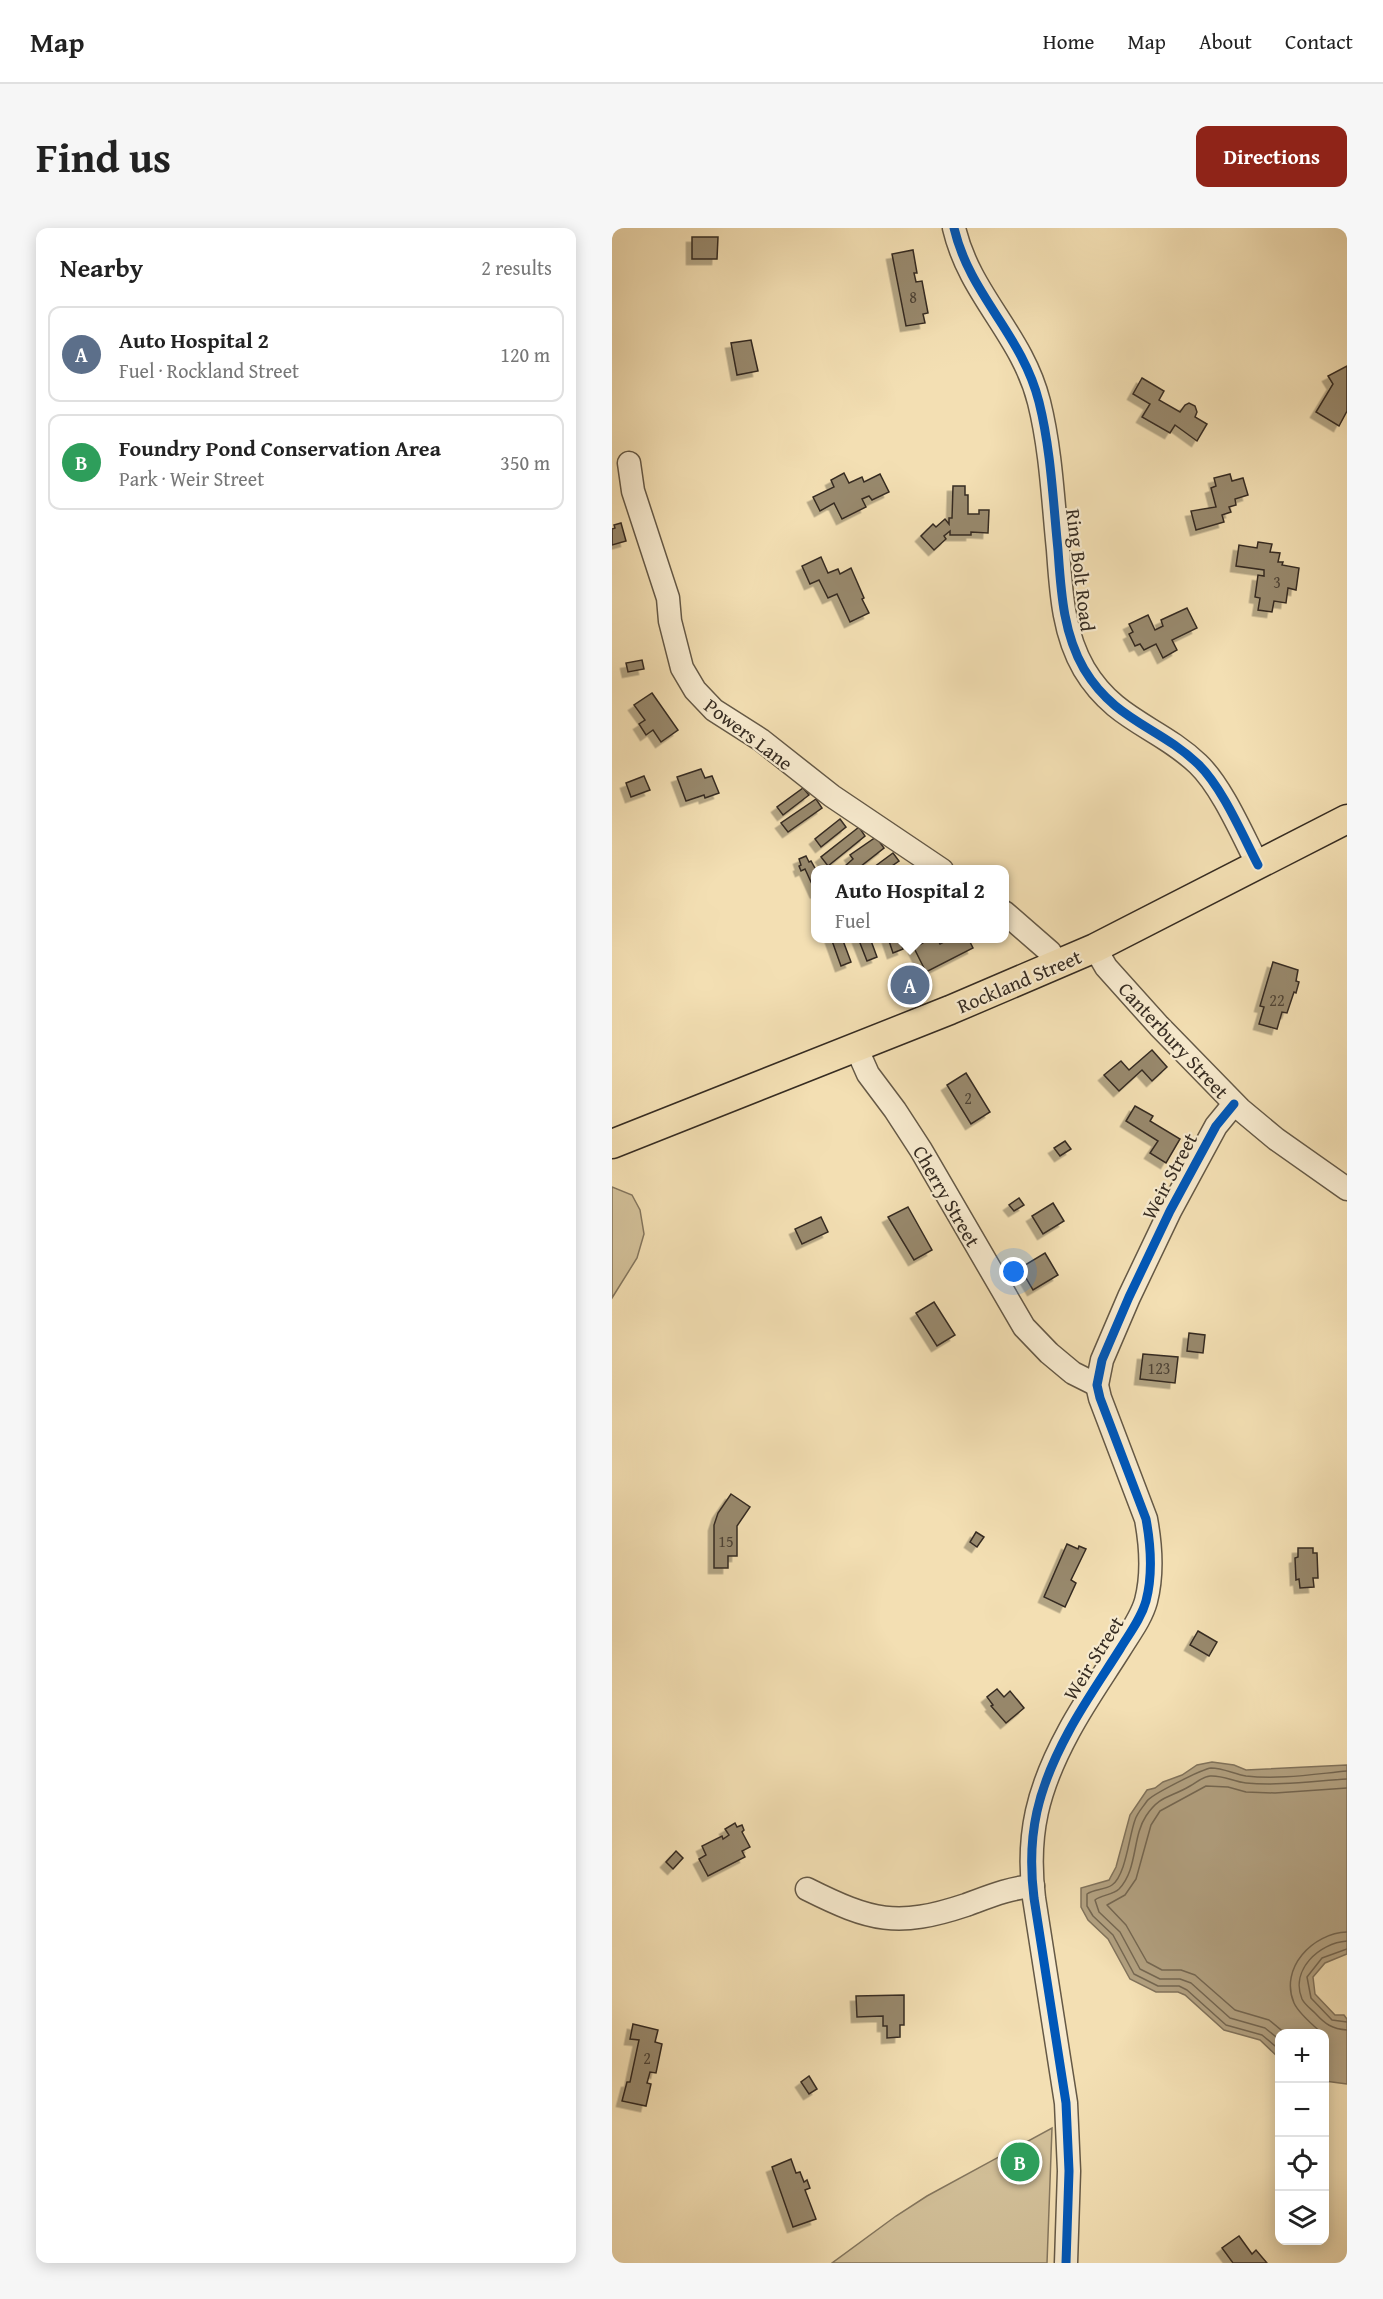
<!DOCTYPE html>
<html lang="en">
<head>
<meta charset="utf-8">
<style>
  :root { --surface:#fff; --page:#f6f6f6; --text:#222; --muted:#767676; --line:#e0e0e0; --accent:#8f2418 }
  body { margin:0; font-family:"Gentium Book Plus",serif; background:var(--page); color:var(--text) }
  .controls { position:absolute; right:18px; bottom:18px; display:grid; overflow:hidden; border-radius:12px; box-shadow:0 3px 15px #0003 }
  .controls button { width:54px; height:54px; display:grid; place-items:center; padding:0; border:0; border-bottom:2px solid var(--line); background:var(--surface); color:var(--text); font:30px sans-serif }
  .you { position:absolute; left:402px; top:1044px; width:21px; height:21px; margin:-15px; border:4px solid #fff; border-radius:50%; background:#1a73e8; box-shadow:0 0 0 9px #1a73e833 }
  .badge { display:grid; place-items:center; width:39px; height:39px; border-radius:50%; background:var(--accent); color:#fff; font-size:20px; font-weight:700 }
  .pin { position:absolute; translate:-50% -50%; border:3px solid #fff; box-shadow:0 2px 6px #0006 }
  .popup { position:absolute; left:199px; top:637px; width:198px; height:78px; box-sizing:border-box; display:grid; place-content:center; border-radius:12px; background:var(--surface); filter:drop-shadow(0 2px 4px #0005); font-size:20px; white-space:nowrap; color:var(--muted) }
  .popup b { font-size:22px; color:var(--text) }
  .popup::after { content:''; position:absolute; left:50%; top:100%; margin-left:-12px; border:12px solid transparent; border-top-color:var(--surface) }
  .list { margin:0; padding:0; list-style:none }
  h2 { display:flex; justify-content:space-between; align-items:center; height:78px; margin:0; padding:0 24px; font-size:26px }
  h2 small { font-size:20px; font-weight:400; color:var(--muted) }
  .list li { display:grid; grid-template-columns:39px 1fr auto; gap:18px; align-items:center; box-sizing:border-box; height:96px; margin:0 12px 12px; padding:0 12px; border:2px solid var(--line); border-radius:12px }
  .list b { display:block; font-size:22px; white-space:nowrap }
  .list p { margin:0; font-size:20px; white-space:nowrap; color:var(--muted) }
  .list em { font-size:20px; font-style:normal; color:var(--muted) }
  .icon { flex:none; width:33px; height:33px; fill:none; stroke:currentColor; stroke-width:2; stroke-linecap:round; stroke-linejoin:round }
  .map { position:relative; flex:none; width:735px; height:2035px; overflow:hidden; border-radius:12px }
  header { display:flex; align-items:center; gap:36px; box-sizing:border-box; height:84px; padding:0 30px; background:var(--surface); border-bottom:2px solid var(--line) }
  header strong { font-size:28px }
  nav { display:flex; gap:33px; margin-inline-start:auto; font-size:21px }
  .intro { display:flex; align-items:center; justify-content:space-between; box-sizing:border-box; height:144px; padding:0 36px }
  h1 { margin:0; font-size:42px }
  .button { padding:15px 27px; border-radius:12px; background:var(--accent); color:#fff; font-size:21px; font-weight:700 }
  main { display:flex; gap:36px; padding:0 36px }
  aside { flex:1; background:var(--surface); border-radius:12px; box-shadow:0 3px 15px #0003 }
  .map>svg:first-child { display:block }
  .green { fill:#d3c19a; stroke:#84765e; stroke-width:1.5 }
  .water { fill:#b3a282; stroke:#81735c; stroke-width:1.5 }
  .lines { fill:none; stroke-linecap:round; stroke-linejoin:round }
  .shore { stroke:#746752; stroke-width:1.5 }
  .building { fill:#98896d; stroke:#362c22; stroke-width:1.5; filter:url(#shadow) }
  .minor-casing { stroke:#655946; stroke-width:25 }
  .major-casing { stroke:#362c22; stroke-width:31 }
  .minor { stroke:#f7eace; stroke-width:22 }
  .major { stroke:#f3dfb3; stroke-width:28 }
  .cycleway-casing { stroke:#f7eace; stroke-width:13 }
  .cycleway { stroke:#0057b8; stroke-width:9 }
  .labels { text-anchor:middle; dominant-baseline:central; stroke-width:4.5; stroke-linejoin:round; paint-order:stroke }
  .number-label { font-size:16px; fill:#4e4335 }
  .street-label { font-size:20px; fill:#362c22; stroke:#f7eace }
</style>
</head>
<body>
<header>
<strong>Map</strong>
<nav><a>Home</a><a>Map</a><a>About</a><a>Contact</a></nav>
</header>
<div class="intro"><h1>Find us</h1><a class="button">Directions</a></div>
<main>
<aside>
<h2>Nearby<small>2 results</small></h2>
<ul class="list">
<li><span class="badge" style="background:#5c6f8a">A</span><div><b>Auto Hospital 2</b><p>Fuel · Rockland Street</p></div><em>120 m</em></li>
<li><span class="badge" style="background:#2e9e5b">B</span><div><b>Foundry Pond Conservation Area</b><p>Park · Weir Street</p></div><em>350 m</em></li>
</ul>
</aside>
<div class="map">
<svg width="735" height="2035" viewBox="0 0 735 2035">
  <defs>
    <filter id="shadow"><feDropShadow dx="-5.5" dy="5.5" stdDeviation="0" flood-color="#0004"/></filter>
  </defs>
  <rect width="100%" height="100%" fill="#f3dfb3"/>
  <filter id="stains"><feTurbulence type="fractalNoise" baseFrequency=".00333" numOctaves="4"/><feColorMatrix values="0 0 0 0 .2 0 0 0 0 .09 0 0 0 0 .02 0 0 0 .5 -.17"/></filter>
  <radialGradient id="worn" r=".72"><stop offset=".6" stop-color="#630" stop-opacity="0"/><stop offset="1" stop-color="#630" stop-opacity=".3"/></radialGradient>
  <g class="green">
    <path d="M0,959L20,967L28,982L32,1006L25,1030L0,1070Z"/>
    <path d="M440,1900L435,2035H220L284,1988L315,1968Z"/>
  </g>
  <path class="water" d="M600,1534L622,1537L634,1542L735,1537V1726L713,1735L701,1749L703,1766L723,1787H732L735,1791V1856L713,1853L712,1806H668L667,1830L648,1812L612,1802L573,1767L566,1764H544L518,1751L496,1711L476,1692L469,1679V1660L497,1652L504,1639L518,1587L535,1562L543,1560L551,1554L570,1547L585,1537Z"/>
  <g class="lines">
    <g class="shore">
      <path d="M735,1713C707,1715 678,1742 690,1771C693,1777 699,1781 703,1785C713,1796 720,1801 735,1802"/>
      <path d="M735,1721L710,1730L695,1749L699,1770L720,1792L735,1794"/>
      <path d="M674,1806L657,1792L623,1782L583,1747L569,1742H550L535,1734L514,1697L495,1677L513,1667L524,1651L539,1597L548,1583L594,1558L616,1559L634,1564L663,1565L735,1560"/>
      <path d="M711,1806C702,1798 687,1786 682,1775C667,1740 701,1705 735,1704"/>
      <path d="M668,1812L653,1800L618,1790L579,1755L568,1751H548L528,1741L508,1704L487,1684L483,1672C489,1667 501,1667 507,1661C526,1641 520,1609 534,1588C548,1567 558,1570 578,1558C585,1554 590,1549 598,1548C611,1547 622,1554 634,1555C667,1558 702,1553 735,1551"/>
      <path d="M668,1822L650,1807L614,1797L575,1762L567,1758H546L522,1746L501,1707L481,1688L475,1678V1666C482,1661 493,1662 500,1657C514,1647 517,1608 523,1592C525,1585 531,1579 535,1573C539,1567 590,1541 599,1540C611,1540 622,1546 634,1548C666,1552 703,1546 735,1543"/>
    </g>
  </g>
  <g class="building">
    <path d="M80,9H106L105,31H80Z"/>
    <path d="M301,22L305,45H302L304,54L310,53L316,85L311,86L313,95L294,98L280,26Z"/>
    <path d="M139,112L146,143L125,147L119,115Z"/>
    <path d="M735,138V183L727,198L704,184L721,156L716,148Z"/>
    <path d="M530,150L552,163L547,172L568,184L573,177L577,175L583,178L585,184L583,189L595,196L585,213L563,197L558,205L530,189L538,176L521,166Z"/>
    <path d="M232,245L237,255L250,249L252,254L268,246L277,264L260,272L257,268L250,271L254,279L230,291L222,275L208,283L201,269L222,259L219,252Z"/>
    <path d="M618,246L620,253L631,250L636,267L623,271L624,277L617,279L619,284L610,287L612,294L584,302L579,283L604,279L599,260L604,258L602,250Z"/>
    <path d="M341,258H353V267H356V286H367V282H377L376,305L359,304V307H338V303L332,308L334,311L322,322L309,308L321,296L324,299L333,291L337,296V290H340Z"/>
    <path d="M9,295L14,313L0,317V301L3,300L2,297Z"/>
    <path d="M646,314L660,316L658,324L668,325L666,334H671L670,337L687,340L684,362L676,360L674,375L662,373L660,384L646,382L648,370L643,369L646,347L652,348V342L624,338L627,317L645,320Z"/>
    <path d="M209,329L216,345L226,341L228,346L239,340L252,370L250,371L257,385L238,394L225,366L216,370L207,352L198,356L190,338Z"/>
    <path d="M575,380L585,400L560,412L565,422L551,430L544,416L532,422L528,416L523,418L517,406L521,404L517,396L536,387L543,402L551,398L549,392Z"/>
    <path d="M30,432L32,441L16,444L14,435Z"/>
    <path d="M40,465L66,502L49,514L41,502L34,507L27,496L33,492L22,477Z"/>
    <path d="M89,541L93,550L100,548L107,565L93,570L92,567L74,573L65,549Z"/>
    <path d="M32,548L38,562L19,569L14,555Z"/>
    <path d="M191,560L197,567L171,587L165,579Z"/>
    <path d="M204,571L210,580L176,604L169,595Z"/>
    <path d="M228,591L234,599L209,619L203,611Z"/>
    <path d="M247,599L253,608L216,638L209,629Z"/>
    <path d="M264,609L272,620L244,642H234L232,639L241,631L238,627Z"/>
    <path d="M281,625L287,633L274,642H258Z"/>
    <path d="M194,628L197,634L199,633L204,642V665L193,641L189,643L187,638L189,637L187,631Z"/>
    <path d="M219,710H230L239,734L229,738Z"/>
    <path d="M246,710H258L265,729L255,733Z"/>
    <path d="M276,710H287L291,721L281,725Z"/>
    <path d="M319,710H325L328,716L332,714L330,710H356L361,720L314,744L302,720Z"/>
    <path d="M661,734L686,742L684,753L687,754L684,765L682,764L675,785L670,784L665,801L647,796L652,779L648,778Z"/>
    <path d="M540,822L555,839L540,853L530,842L507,863L492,847L509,833L517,842Z"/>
    <path d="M354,845L378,884L359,896L335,857Z"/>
    <path d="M523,878L541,888L538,893L568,911L554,935L538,925L546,913L514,893Z"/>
    <path d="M453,913L459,921L448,928L442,920Z"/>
    <path d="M407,970L412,977L402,983L397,977Z"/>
    <path d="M441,975L452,993L431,1006L420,988Z"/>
    <path d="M296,979L320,1022L302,1032L276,989Z"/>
    <path d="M209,989L216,1004L190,1016L183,1001Z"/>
    <path d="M433,1025L446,1047L421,1062L408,1040Z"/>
    <path d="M322,1074L343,1107L325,1118L304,1085Z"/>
    <path d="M577,1105L593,1107L591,1125L575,1123Z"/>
    <path d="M531,1126L566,1129L563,1155L528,1151Z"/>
    <path d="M119,1266L138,1279L125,1298V1328H116V1340H102V1297L106,1285Z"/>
    <path d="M364,1304L372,1309L365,1319L358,1314Z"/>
    <path d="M455,1316L466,1321L467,1318L474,1321L459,1352L464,1355L453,1379L432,1369Z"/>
    <path d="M686,1320H701V1325H705L706,1350H701L702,1359L688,1360L687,1351L684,1352L683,1330L686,1329Z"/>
    <path d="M586,1403L605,1414L597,1428L578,1417Z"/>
    <path d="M385,1461L392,1469L398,1463L412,1480L394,1495L379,1478L381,1477L375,1469Z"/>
    <path d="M123,1595L125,1599L130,1597L132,1602L130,1604L138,1619L130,1623L133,1629L96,1648L87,1631L94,1627L90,1618L110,1608L111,1611L117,1607L113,1601Z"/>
    <path d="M64,1623L71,1630L61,1641L54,1634Z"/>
    <path d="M292,1767V1797H288V1809L275,1810V1798H271V1788L245,1789L244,1768Z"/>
    <path d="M21,1796L46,1802L43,1814L50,1816L44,1845L38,1844L35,1855L39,1856L34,1878L10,1873L15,1854H18L27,1812L18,1811Z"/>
    <path d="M197,1848L205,1861L197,1866L189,1854Z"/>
    <path d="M179,1931L184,1945L188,1944L192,1954L195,1952L198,1960L193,1962L204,1991L181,1999L160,1939Z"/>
    <path d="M627,2008L640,2026L644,2022L655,2035H621L610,2020Z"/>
  </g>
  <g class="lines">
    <g class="minor-casing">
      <g id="minor">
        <path d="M342,0C358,68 410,106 427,174C439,222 441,273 446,322C449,363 451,405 472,441C503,493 546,498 586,536C610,559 630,606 646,637"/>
        <path d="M17,235L21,263L56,370L58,393L70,440L83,462L102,482L149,512L220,568L330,642"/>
        <path d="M392,684L438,724L445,736"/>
        <path d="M483,720L494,739L547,798L628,881L664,911L735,961"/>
        <path d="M244,819L256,846L283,882L309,922L412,1099L437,1125L461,1145L485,1157"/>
        <path d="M195,1661C259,1693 285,1700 354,1677C376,1669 397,1660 421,1658"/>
        <path d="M454,2035L457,1943L454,1875L422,1670C414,1606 426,1560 457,1503C472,1475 491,1448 508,1421C517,1406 529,1391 534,1373C541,1346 539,1318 534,1291L488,1170L485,1157L490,1132L517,1069L558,983L604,898L622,876"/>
      </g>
    </g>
    <g class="major-casing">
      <path id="major" d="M0,916L338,782L483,720L735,591"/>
    </g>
    <use href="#minor" class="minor"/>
    <use href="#major" class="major"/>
    <g class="cycleway-casing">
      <g id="cycleway">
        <path d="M342,0C358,68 410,106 427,174C439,222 441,273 446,322C449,363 451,405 472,441C503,493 546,498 586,536C610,559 630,606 646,637"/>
        <path d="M454,2035L457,1943L454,1875L422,1670C414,1606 426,1560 457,1503C472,1475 491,1448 508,1421C517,1406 529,1391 534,1373C541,1346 539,1318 534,1291L488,1170L485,1157L490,1132L517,1069L558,983L604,898L622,876"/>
      </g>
    </g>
    <use href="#cycleway" class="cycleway"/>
  </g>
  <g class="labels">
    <g class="number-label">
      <text x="301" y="69">8</text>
      <text x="665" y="354">3</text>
      <text x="665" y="772">22</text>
      <text x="356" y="870">2</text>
      <text x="547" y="1140">123</text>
      <text x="114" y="1313">15</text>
      <text x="35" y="1830">2</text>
    </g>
    <g class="street-label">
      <text transform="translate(469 342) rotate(83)">Ring Bolt Road</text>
      <text transform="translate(137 506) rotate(37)">Powers Lane</text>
      <text transform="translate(407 753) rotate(-23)">Rockland Street</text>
      <text transform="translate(562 812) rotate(47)">Canterbury Street</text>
      <text transform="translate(557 948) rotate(-62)">Weir Street</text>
      <text transform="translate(335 968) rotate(60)">Cherry Street</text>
      <text transform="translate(481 1430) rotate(-58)">Weir Street</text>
    </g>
  </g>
  <rect width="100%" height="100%" filter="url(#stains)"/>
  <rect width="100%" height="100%" fill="url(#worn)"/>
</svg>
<div class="controls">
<button>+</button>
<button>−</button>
<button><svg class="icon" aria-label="locate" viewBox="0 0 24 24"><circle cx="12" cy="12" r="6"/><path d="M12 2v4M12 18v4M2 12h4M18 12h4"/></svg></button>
<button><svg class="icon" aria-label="layers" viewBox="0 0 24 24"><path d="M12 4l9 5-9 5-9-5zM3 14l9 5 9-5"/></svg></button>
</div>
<div class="you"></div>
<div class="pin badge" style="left:298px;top:757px;background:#5c6f8a">A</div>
<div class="popup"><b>Auto Hospital 2</b>Fuel</div>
<div class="pin badge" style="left:408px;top:1934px;background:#2e9e5b">B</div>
</div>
</main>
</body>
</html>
